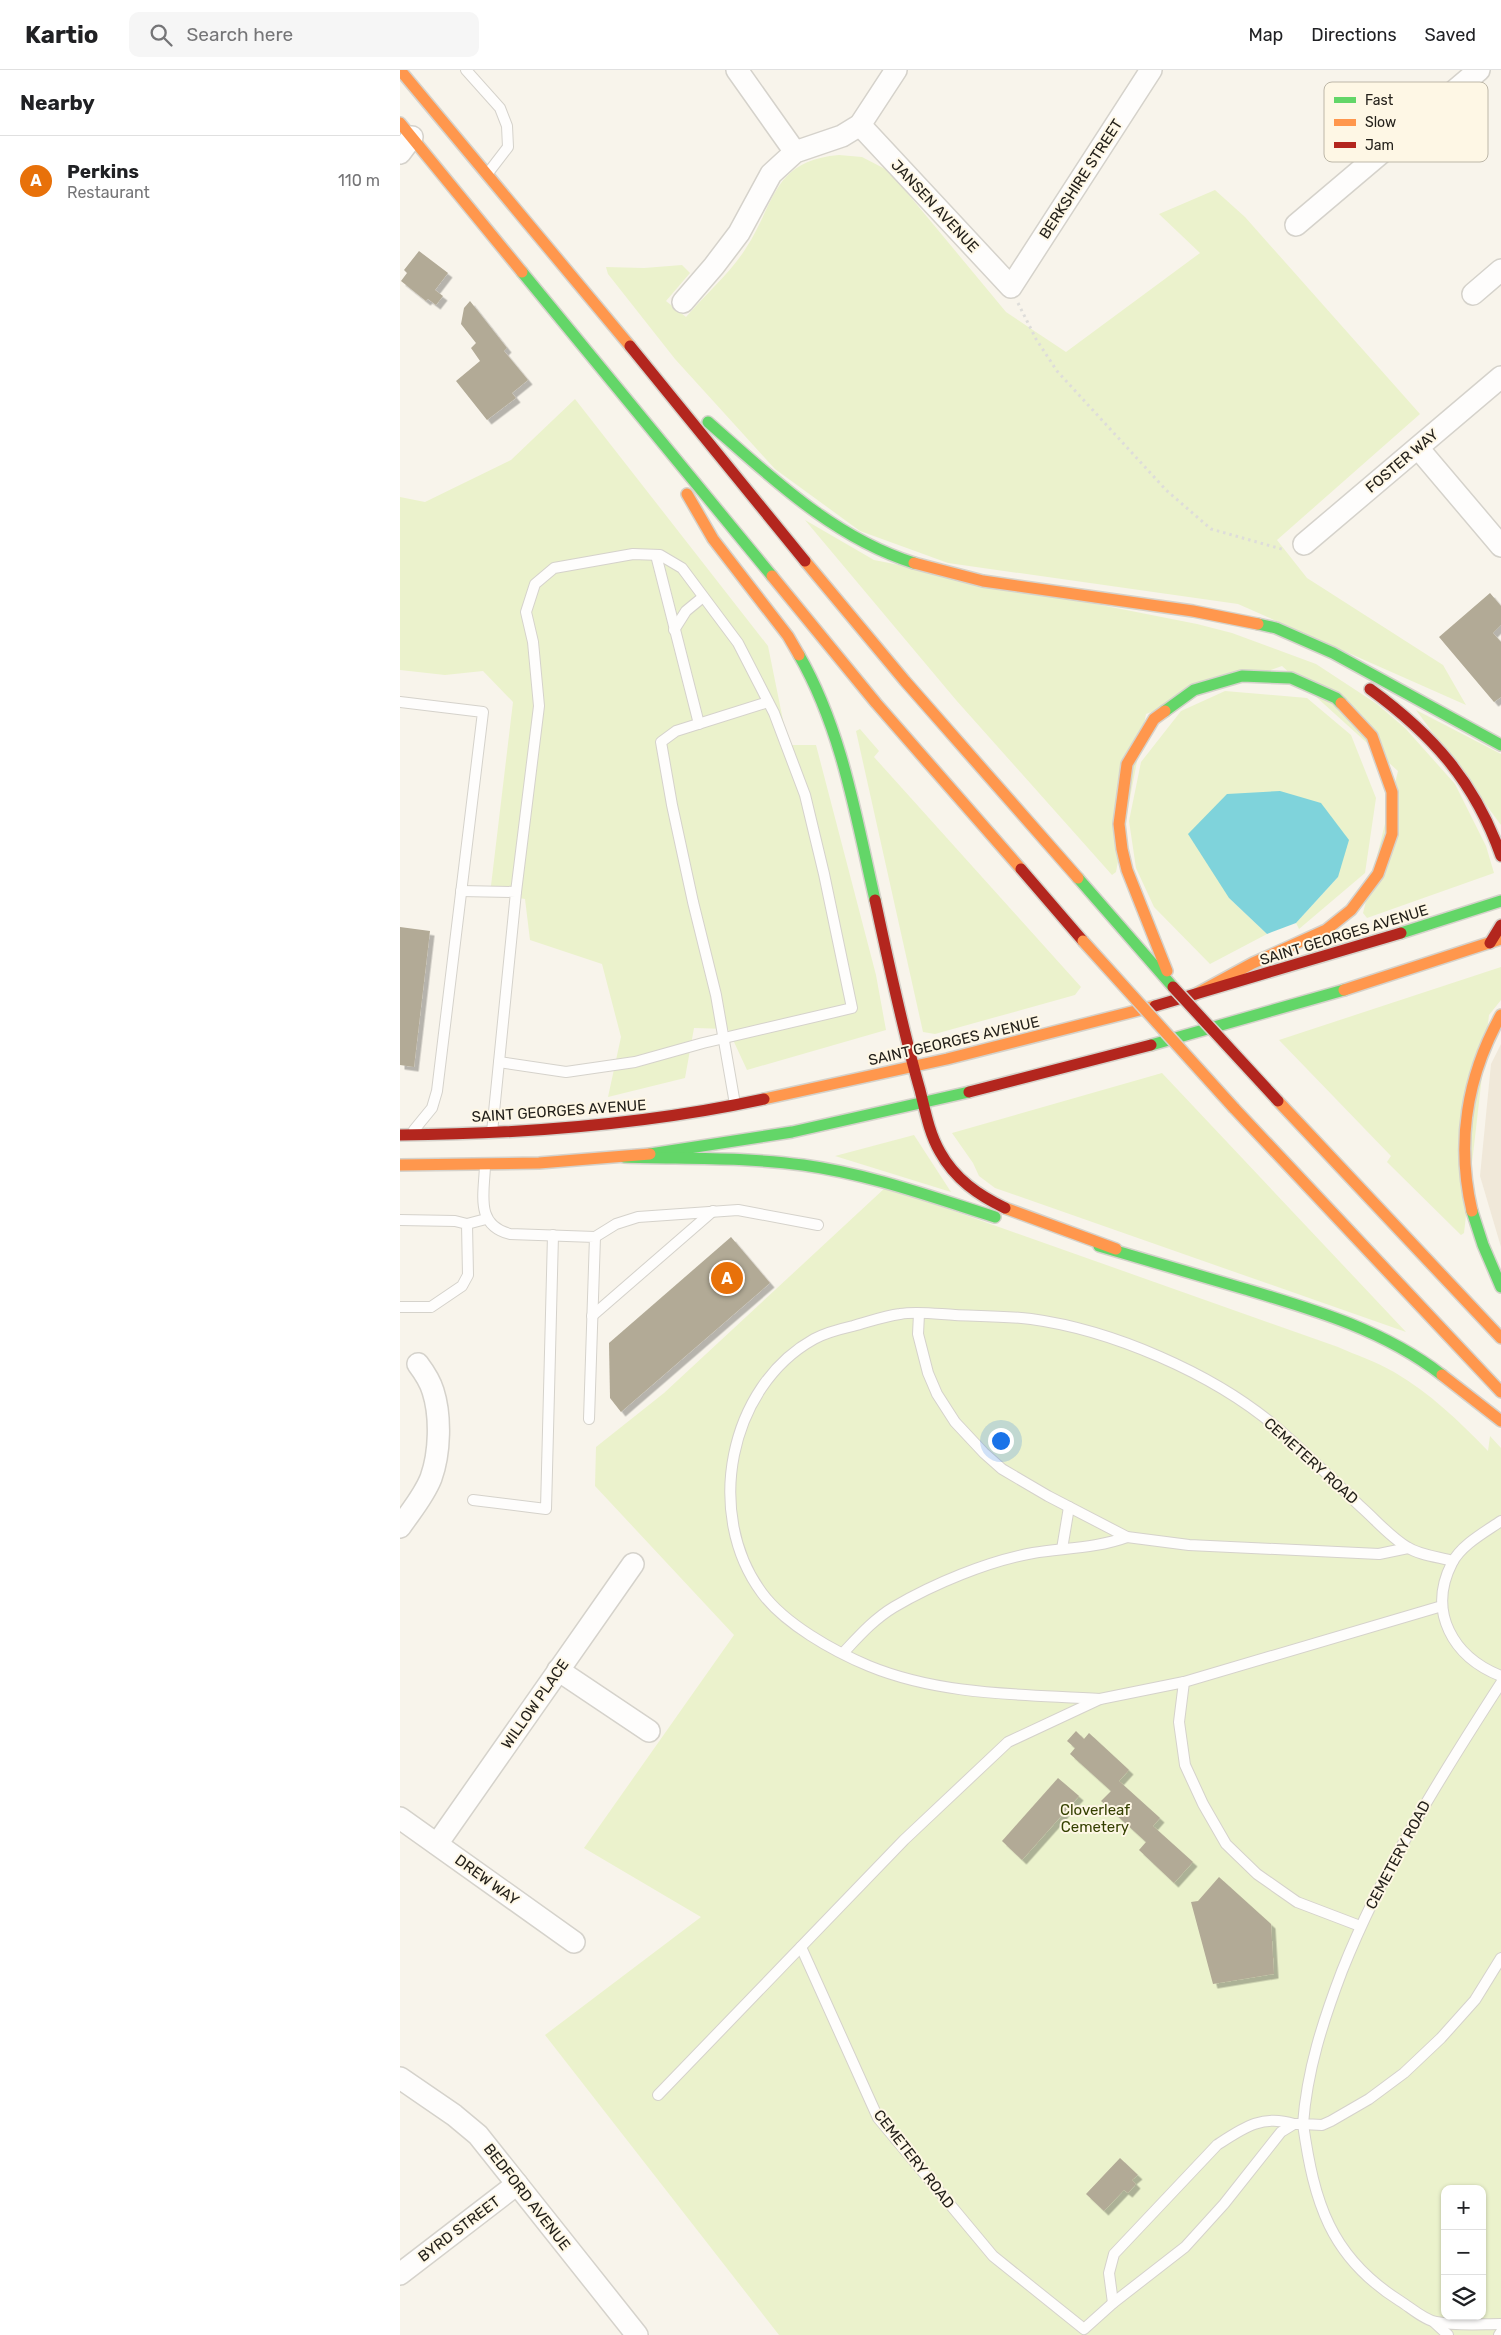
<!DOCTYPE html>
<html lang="en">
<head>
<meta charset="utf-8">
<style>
  :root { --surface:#fff; --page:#f6f6f6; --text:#202124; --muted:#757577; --line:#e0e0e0; --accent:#6e6b64 }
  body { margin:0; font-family:Rubik,sans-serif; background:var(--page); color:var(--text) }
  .controls { position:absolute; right:15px; bottom:15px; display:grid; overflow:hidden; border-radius:10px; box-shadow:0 1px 4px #0004 }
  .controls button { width:45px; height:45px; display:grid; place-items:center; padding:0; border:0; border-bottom:1px solid var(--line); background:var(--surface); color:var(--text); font:25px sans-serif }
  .you { position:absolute; left:600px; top:1370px; width:18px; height:18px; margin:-12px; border:4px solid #fff; border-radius:50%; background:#1a73e8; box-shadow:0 0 0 8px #1a73e833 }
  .badge { display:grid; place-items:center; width:32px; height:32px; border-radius:50%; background:var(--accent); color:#fff; font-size:16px; font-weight:700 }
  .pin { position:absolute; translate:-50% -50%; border:2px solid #fff; box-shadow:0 1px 5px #0006 }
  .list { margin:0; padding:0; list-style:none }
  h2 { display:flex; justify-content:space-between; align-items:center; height:65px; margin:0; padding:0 20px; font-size:21px }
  h2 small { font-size:16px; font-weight:400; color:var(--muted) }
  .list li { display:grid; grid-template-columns:32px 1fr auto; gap:15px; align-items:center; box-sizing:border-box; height:90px; padding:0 20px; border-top:1px solid var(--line) }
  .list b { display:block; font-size:19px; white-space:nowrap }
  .list p { margin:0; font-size:16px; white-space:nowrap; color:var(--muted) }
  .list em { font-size:16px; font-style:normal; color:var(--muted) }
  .icon { flex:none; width:28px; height:28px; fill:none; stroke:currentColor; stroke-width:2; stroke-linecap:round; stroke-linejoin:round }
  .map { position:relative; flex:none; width:1101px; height:2265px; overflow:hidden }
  header { display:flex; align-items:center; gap:30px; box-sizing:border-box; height:70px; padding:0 25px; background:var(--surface); border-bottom:1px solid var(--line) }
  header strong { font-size:24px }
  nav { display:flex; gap:28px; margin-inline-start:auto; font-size:18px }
  .search { width:350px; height:45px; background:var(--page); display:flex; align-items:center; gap:12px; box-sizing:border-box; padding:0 18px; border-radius:10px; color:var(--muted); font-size:19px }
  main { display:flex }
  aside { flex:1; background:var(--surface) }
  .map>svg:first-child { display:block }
  .commercial { fill:#f0e8d9 }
  .green { fill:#ebf2cc; fill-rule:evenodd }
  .water { fill:#7fd3db }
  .building { fill:#b2aa96; filter:url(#shadow) }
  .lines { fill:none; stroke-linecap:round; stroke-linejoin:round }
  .lane-casing { stroke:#d5d2cb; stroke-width:12 }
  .street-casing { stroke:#d5d2cb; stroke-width:24 }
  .fast-casing { stroke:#d5d2cb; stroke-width:14 }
  .slow-casing { stroke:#d5d2cb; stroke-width:14 }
  .jam-casing { stroke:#d5d2cb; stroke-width:14 }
  .path { stroke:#deddda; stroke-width:3; stroke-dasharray:2.5 4; stroke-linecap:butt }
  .lane { stroke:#fefdfc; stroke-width:10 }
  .street { stroke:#fefdfc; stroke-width:21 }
  .fast { stroke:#63d668; stroke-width:11 }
  .slow { stroke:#ff974d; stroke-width:11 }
  .jam { stroke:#b3261e; stroke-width:11 }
  .slow-bridge-casing { stroke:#d5d2cb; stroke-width:14; stroke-linecap:butt }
  .jam-bridge-casing { stroke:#d5d2cb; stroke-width:14; stroke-linecap:butt }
  .slow-bridge { stroke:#ff974d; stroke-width:11 }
  .jam-bridge { stroke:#b3261e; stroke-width:11 }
  .labels { text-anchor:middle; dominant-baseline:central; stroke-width:4; stroke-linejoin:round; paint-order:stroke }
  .street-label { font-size:15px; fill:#24211b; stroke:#fef7e5 }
  .park-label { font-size:15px; fill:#344000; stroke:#fef7e5 }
  .key { fill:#fef7e5; stroke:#bdb7a8; stroke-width:1 }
  .key-label { font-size:14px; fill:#24211b }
</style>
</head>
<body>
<header>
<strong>Kartio</strong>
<div class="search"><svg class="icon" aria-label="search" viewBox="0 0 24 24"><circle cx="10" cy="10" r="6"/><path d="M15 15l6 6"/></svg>Search here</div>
<nav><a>Map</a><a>Directions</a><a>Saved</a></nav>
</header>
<main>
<aside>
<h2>Nearby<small></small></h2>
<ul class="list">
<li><span class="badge" style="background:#e8710a">A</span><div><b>Perkins</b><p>Restaurant</p></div><em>110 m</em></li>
</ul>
</aside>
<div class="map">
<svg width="1101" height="2265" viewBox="0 0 1101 2265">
  <defs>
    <filter id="shadow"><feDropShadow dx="4.5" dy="4.5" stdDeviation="0" flood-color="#0004"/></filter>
  </defs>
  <rect width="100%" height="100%" fill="#f8f4eb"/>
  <path class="commercial" d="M1101,974V1177L1080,1106L1091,994Z"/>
  <g class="green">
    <path d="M439,85L462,87L489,101L606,242L666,282L800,183L759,144L815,120L845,147L1020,344L877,470L907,508L1043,595L1066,635L838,534L548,493L460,461L375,399L275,289L208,204L206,197L244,198L282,195L290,203L266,231L286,247C304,226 332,201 346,178C376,132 372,91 439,85Z"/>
    <path d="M175,329L368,576L388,675H416L476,905L486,960L347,1000L328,959L294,958L285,1008L208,1027L221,967L202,894L130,870L125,829L90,824L113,632L83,601L45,605L0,600V427L25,432L111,390Z"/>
    <path d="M405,450L474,490L797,554L832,563L916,594L977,634L1005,658L1055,714L1086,776L1094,803L967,848L963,843L998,701L882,596L746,644L716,802L712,805L556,630Z"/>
    <path d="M825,621L907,628L951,665L976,728L965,803L899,859L896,853L938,807L829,828L867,864L810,894L754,837L736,798L729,751L741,692L781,641Z"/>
    <path d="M1016,640L1101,684V755Z"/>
    <path d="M460,659L479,681L474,687L681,917L675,925L535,964L523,962L456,661Z"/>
    <path d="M1101,897V930L1089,945L1064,1163L1061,1165L987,1092L991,1086L879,970Z"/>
    <path d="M762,1003L1006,1262L595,1118L579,1106L573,1093L552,1063Z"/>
    <path d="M514,1065L551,1122L435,1086Z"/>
    <path d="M486,1117L938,1277C956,1285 977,1292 994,1302C1030,1323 1059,1351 1088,1381L1090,1366L1101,1378V2265H379L145,1965L301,1847L184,1778L334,1565L195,1416L196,1377L264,1323ZM1045,2119H1082V2246H1045Z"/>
  </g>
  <path class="water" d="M880,721L921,733L949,770L938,807L896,853L867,864L829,828L788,764L827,724Z"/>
  <g class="building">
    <path d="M19,181L48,203L35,220L43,226L36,235L28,229L26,231L1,211L7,203L4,200Z"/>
    <path d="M70,231L107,278L104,281L128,310L112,323L116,328L87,350L56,311L80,291L71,278L76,273L61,254L64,238Z"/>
    <path d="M1090,523L1101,536V555L1093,563L1101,572V627L1094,632L1039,567Z"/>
    <path d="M0,857L30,861L14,997L0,995Z"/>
    <path d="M331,1167L370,1213L221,1342L210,1328L209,1273Z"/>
    <path d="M676,1661L684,1669L689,1663L729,1700L719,1711L760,1748L753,1756L793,1792L774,1813L739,1780L746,1772L701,1731L711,1721L670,1684L675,1678L667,1671Z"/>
    <path d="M658,1708L679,1726L622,1790L602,1771Z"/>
    <path d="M819,1807L871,1854L874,1904L813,1914L791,1832L798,1831Z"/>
    <path d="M720,2088L738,2105L732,2110L736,2114L728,2123L724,2120L704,2141L686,2124Z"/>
  </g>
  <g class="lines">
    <g class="lane-casing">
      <g id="lane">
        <path d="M66,0L100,38L107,56L108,77L88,103"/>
        <path d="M256,485L299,654"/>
        <path d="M274,560L286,541L303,527"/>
        <path d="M0,632L83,642L37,1021L32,1038L14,1060"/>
        <path d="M61,821L116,822L92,1062"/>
        <path d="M99,992L166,1002L235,992L303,973L452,938L424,804L405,725L374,643L338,573L282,498L260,485L233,484L154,498L135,514L126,542L133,572L139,636L116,822"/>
        <path d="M335,1034L316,925L293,832L272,735L261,672L276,661L368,632"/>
        <path d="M85,1096C84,1124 75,1155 110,1164L195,1167L189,1349"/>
        <path d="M0,1150L55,1151L67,1154L68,1205L62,1216L31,1237H0"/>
        <path d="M67,1154L86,1149"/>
        <path d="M195,1167L216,1154L238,1147L338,1140L418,1155"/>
        <path d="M519,1244L518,1264L528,1303L537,1324L555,1352L584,1383L602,1399L648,1426L727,1467L789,1475L979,1484L1008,1478"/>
        <path d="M192,1246L313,1141"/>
        <path d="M73,1430L146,1439L153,1165"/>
        <path d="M1101,1451C1085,1462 1061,1475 1052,1493C1027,1542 1053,1587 1101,1606"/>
        <path d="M662,1479L669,1437"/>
        <path d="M443,1583C459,1566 474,1549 494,1537C533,1514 588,1491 633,1483C665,1478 697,1478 727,1467"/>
        <path d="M784,1612L779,1652L785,1695L803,1734L826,1774L857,1804L897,1832L960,1856"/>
        <path d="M1101,1613C1041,1706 983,1798 942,1901C923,1951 907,2000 903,2054L922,2055L931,2051L969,2029L1004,2003L1041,1968L1075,1930L1101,1888"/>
        <path d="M700,1629C623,1624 542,1626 469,1596C433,1581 385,1554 362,1523C304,1445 328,1317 414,1269C425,1263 440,1259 453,1256C468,1252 484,1246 500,1244C517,1241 537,1244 555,1245C580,1246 606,1246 631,1249C712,1260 812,1303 875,1356C904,1381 932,1409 960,1436C975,1449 990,1467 1007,1477C1019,1485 1038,1487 1053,1491"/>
        <path d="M401,1877L478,2048L593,2186L684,2259L713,2233L785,2177L824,2134L881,2062L894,2054H903C914,2132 930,2187 1000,2231C1010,2237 1024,2250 1036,2252C1057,2256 1080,2254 1101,2254"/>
        <path d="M258,2025L504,1770L608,1672L700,1629L784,1612L1042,1536"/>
        <path d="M713,2233L709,2203L714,2184L817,2075C843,2058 862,2044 894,2054"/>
        <path d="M1034,2252L1048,2265"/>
        <path d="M1099,2265L1101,2262"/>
      </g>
    </g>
    <g class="street-casing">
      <g id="street">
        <path d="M337,0L395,82"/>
        <path d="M460,55L611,217L751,0"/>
        <path d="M0,83L12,67"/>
        <path d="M896,155L1079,0"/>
        <path d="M1073,224L1101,200"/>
        <path d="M283,232L314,196L339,163L371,104L395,82L442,66L460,55L496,0"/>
        <path d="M1018,378L1101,476"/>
        <path d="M904,474L1101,307"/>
        <path d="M0,1457C11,1441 24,1426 31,1408C40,1383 41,1346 33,1321C30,1311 24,1302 18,1294"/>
        <path d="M158,1600L249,1661"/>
        <path d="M0,1748L174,1872"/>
        <path d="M37,1774L233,1494"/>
        <path d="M0,2008L54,2045L78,2065L237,2265"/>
        <path d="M0,2204L117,2114"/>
      </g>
    </g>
    <g class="fast-casing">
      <g id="fast">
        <path d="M122,202L372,506"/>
        <path d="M308,352C371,407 432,467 514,493"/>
        <path d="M858,554L876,558L933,583L1101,675"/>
        <path d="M399,585C442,660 456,747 475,830"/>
        <path d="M765,641L794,620L842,606L891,608L936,628L941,633"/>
        <path d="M678,808L773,917"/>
        <path d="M1001,863L1101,831"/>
        <path d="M751,975L944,920"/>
        <path d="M250,1084L392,1062L569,1022"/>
        <path d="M224,1087C284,1089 344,1087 403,1095C469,1104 532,1127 595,1147"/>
        <path d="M1072,1141L1083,1175L1101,1217"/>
        <path d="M699,1176C748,1190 796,1205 845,1219C915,1240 984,1260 1042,1305"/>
      </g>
    </g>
    <g class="slow-casing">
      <g id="slow">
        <path d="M0,0L230,276"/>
        <path d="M0,53L122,202"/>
        <path d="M287,424L313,469L388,566L399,585"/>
        <path d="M405,491L505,611L678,808"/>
        <path d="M514,493L583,511L793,541L858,554"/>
        <path d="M372,506L476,633L621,799"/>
        <path d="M765,641L754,649L727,694L719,754L722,779L727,800L767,901"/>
        <path d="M944,920L1101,869"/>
        <path d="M794,925L853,893L926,860L951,840L978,804L992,764V722L972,666L941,633"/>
        <path d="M364,1029L547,989L755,936"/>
        <path d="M878,1031L1101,1268"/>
        <path d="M834,1038L1101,1322"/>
        <path d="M0,1095L139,1093L250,1084"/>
        <path d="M605,1138L716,1179"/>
        <path d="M1072,1141C1056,1073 1067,1006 1101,945"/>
        <path d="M1042,1305L1101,1351"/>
      </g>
    </g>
    <g class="jam-casing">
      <g id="jam">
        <path d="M230,276L405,491"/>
        <path d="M970,619C1033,665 1075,712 1101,786"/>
        <path d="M621,799L683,871"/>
        <path d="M475,830C489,894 502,958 520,1020C525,1040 529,1063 540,1082C555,1109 578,1125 605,1138"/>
        <path d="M1090,873L1101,855"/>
        <path d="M755,936L1001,863"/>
        <path d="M569,1022L751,975"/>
        <path d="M0,1065C123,1064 244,1055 364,1029"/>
      </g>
    </g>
    <path class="path" d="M618,233L636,269L657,301L766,420L811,459L885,480"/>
    <use href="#lane" class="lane"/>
    <use href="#street" class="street"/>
    <use href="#fast" class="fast"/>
    <use href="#slow" class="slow"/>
    <use href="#jam" class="jam"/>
    <g class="slow-bridge-casing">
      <path id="slow-bridge" d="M683,871L834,1038"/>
    </g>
    <g class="jam-bridge-casing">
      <path id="jam-bridge" d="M773,917L878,1031"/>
    </g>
    <use href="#slow-bridge" class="slow-bridge"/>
    <use href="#jam-bridge" class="jam-bridge"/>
  </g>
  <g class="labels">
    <g class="street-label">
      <text transform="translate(681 109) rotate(-57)">BERKSHIRE STREET</text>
      <text transform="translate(535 136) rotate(47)">JANSEN AVENUE</text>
      <text transform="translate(1002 391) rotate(-40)">FOSTER WAY</text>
      <text transform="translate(944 865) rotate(-17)">SAINT GEORGES AVENUE</text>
      <text transform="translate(554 971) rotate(-13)">SAINT GEORGES AVENUE</text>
      <text transform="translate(159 1041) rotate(-4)">SAINT GEORGES AVENUE</text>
      <text transform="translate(911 1391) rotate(42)">CEMETERY ROAD</text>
      <text transform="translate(135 1634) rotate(-55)">WILLOW PLACE</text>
      <text transform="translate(998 1785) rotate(-62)">CEMETERY ROAD</text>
      <text transform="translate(87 1810) rotate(36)">DREW WAY</text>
      <text transform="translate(514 2089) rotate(52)">CEMETERY ROAD</text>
      <text transform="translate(127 2127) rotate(52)">BEDFORD AVENUE</text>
      <text transform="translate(59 2159) rotate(-37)">BYRD STREET</text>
    </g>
    <g class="park-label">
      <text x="695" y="1740">Cloverleaf<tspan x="695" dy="17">Cemetery</tspan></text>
    </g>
  </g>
  <rect x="924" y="12" width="164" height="80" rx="8" class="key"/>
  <rect x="934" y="27" width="22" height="6" fill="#63d668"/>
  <rect x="934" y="49" width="22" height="7" fill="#ff974d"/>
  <rect x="934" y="72" width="22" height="6" fill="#b3261e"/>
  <g class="key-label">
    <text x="965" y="35">Fast</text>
    <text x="965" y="57">Slow</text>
    <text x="965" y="80">Jam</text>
  </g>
</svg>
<div class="controls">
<button>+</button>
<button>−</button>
<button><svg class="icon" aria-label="layers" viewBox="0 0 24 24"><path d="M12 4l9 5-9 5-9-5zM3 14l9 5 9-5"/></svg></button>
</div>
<div class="you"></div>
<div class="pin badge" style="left:327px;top:1208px;background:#e8710a">A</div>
</div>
</main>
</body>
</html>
